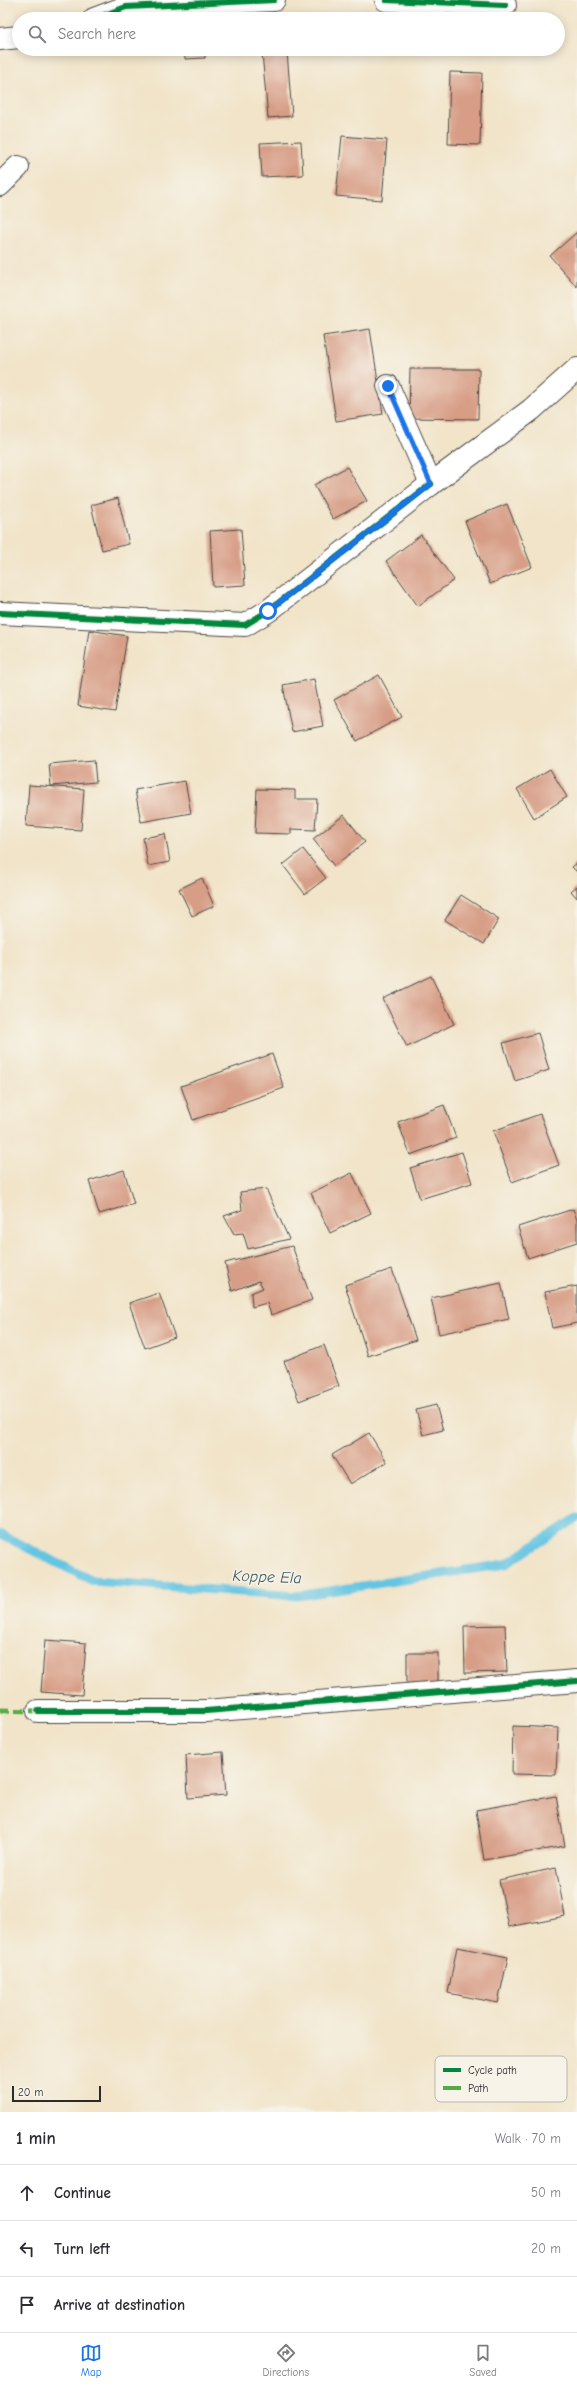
<!DOCTYPE html>
<html lang="en">
<head>
<meta charset="utf-8">
<style>
  :root { --surface:#fff; --page:#f7f7f7; --text:#2b2b33; --muted:#7c7c81; --line:#e1e1e2; --accent:#1a73e8 }
  body { margin:0; font-family:"Comic Neue",sans-serif; background:var(--page); color:var(--text) }
  .scale { position:absolute; left:12px; bottom:10px; width:89px; box-sizing:border-box; padding-left:4px; border:2px solid #2b2b2b; border-top:0; font-size:11px; line-height:14px; white-space:nowrap; color:#2b2b2b; -webkit-text-stroke:3px #f7f3e8; paint-order:stroke }
  .stop { position:absolute; width:12px; height:12px; margin:-9px; border:3px solid #1a73e8; border-radius:50%; background:#fff }
  .stop.end { background:#1a73e8; border-color:#fff; box-shadow:0 1px 4px #0008 }
  .list { margin:0; padding:0; list-style:none }
  h2 { display:flex; justify-content:space-between; align-items:center; height:52px; margin:0; padding:0 16px; font-size:17px }
  h2 small { font-size:13px; font-weight:400; color:var(--muted) }
  .list li { display:grid; grid-template-columns:26px 1fr auto; gap:12px; align-items:center; box-sizing:border-box; height:56px; padding:0 16px; border-top:1px solid var(--line) }
  .list b { display:block; font-size:15px; white-space:nowrap }
  .list em { font-size:13px; font-style:normal; color:var(--muted) }
  .icon { flex:none; width:22px; height:22px; fill:none; stroke:currentColor; stroke-width:2; stroke-linecap:round; stroke-linejoin:round }
  .map { position:relative; flex:none; width:577px; height:2112px; overflow:hidden }
  .search { position:absolute; background:var(--surface); box-shadow:0 2px 10px #0003; left:12px; right:12px; top:12px; height:44px; display:flex; align-items:center; gap:10px; box-sizing:border-box; padding:0 14px; border-radius:22px; color:var(--muted); font-size:15px }
  .sheet { height:220px; background:var(--surface) }
  nav { display:flex; justify-content:space-around; align-items:center; box-sizing:border-box; height:56px; border-top:1px solid var(--line); background:var(--surface); font-size:11px; color:var(--muted) }
  nav a { display:grid; justify-items:center; gap:2px }
  nav .on { color:var(--accent) }
  .map>svg:first-child { display:block }
  .lines { fill:none; stroke-linecap:round; stroke-linejoin:round }
  .stream { stroke:#64c5e2; stroke-width:9 }
  .building { fill:#d79d86 }
  .street-casing { stroke:#494743; stroke-width:24 }
  .street { stroke:#fff; stroke-width:22 }
  .quiet { stroke:#54ab44; stroke-width:5; stroke-dasharray:10 5; stroke-linecap:butt }
  .cycleway-casing { stroke:#f7f3e8; stroke-width:8 }
  .cycleway { stroke:#00873e; stroke-width:6 }
  .route { stroke:#1a73e8; stroke-width:5 }
  .labels { text-anchor:middle; dominant-baseline:central; stroke-width:3; stroke-linejoin:round; paint-order:stroke }
  .water-label { font-size:16px; font-style:italic; fill:#3c5962; stroke:#f7f3e8 }
  .key { fill:#f7f3e8; stroke:#bab7af; stroke-width:1 }
  .key-label { font-size:11px; fill:#2b2b2b }
</style>
</head>
<body>
<div class="map">
<svg width="577" height="2112" viewBox="0 0 577 2112">
  <rect width="100%" height="100%" fill="#f7f3e8"/>
  <filter id="ink" filterUnits="userSpaceOnUse"><feTurbulence type="fractalNoise" baseFrequency=".025" numOctaves="2"/><feDisplacementMap in="SourceGraphic" scale="8" xChannelSelector="R" yChannelSelector="G"/><feConvolveMatrix kernelMatrix="1 2 1 2 8 2 1 2 1" color-interpolation-filters="sRGB"/></filter>
  <filter id="wash" filterUnits="userSpaceOnUse"><feTurbulence type="fractalNoise" baseFrequency=".012" numOctaves="4" result="noise"/><feDisplacementMap in="SourceGraphic" scale="16" xChannelSelector="R" yChannelSelector="G"/><feGaussianBlur stdDeviation="0.9" result="paint"/><feColorMatrix in="noise" values="0 0 0 0 0 0 0 0 0 0 0 0 0 0 0 0 0 1.4 0 .05"/><feComposite in="paint" operator="in"/></filter>
  <g filter="url(#wash)">
    <rect width="100%" height="100%" fill="#f1e4c9"/>
    <g class="lines">
      <path class="stream" d="M0,1534L93,1581L297,1596L506,1564L577,1518"/>
    </g>
    <g id="blocks">
      <g class="building">
        <path d="M184,49H205V58L185,59Z"/>
        <path d="M287,51L292,116L268,118L262,53Z"/>
        <path d="M450,72L482,73L480,145L448,144Z"/>
        <path d="M342,136L387,140L382,200L336,196Z"/>
        <path d="M301,141L303,175L262,177L260,143Z"/>
        <path d="M577,232V287L550,256Z"/>
        <path d="M370,329L383,414L336,421L323,336Z"/>
        <path d="M410,369H479L478,419L409,418Z"/>
        <path d="M347,467L367,501L333,519L314,485Z"/>
        <path d="M118,498L129,544L102,550L91,505Z"/>
        <path d="M507,504L532,567L490,584L465,521Z"/>
        <path d="M241,529L245,585L213,587L210,531Z"/>
        <path d="M421,535L454,580L418,606L386,561Z"/>
        <path d="M89,630L127,636L115,712L78,706Z"/>
        <path d="M379,675L402,717L357,741L334,700Z"/>
        <path d="M314,679L323,726L292,732L283,685Z"/>
        <path d="M94,760L96,782L51,786L49,764Z"/>
        <path d="M550,769L567,797L534,818L517,789Z"/>
        <path d="M185,781L191,813L141,822L135,790Z"/>
        <path d="M29,785L84,789L81,830L26,826Z"/>
        <path d="M257,789L295,790V799H317L315,830L291,829V834L255,833Z"/>
        <path d="M344,815L365,842L334,866L313,839Z"/>
        <path d="M165,834L170,862L148,866L143,838Z"/>
        <path d="M303,849L326,878L305,894L283,865Z"/>
        <path d="M577,863V872L572,867Z"/>
        <path d="M202,878L214,906L192,916L179,889Z"/>
        <path d="M577,886V898L571,891Z"/>
        <path d="M461,895L499,919L484,944L445,920Z"/>
        <path d="M431,976L454,1024L407,1047L383,999Z"/>
        <path d="M538,1033L549,1070L515,1081L503,1043Z"/>
        <path d="M272,1054L284,1088L193,1120L181,1086Z"/>
        <path d="M444,1105L456,1138L410,1155L398,1122Z"/>
        <path d="M540,1114L559,1165L512,1182L493,1131Z"/>
        <path d="M462,1152L472,1183L420,1199L410,1168Z"/>
        <path d="M124,1170L134,1204L99,1214L89,1181Z"/>
        <path d="M352,1173L371,1213L330,1233L311,1193Z"/>
        <path d="M266,1189L289,1239L248,1249L243,1233L234,1234L224,1216L242,1210L240,1192Z"/>
        <path d="M573,1209L577,1220V1242L528,1258L518,1227Z"/>
        <path d="M292,1246L312,1300L271,1315L267,1303L252,1307L251,1293L263,1288L259,1281L232,1291L225,1263Z"/>
        <path d="M392,1269L416,1340L368,1356L345,1285Z"/>
        <path d="M501,1283L509,1319L439,1334L431,1298Z"/>
        <path d="M577,1286V1323L552,1328L545,1292Z"/>
        <path d="M159,1293L175,1337L145,1348L129,1303Z"/>
        <path d="M324,1345L339,1386L299,1401L284,1361Z"/>
        <path d="M436,1405L443,1430L423,1435L416,1410Z"/>
        <path d="M369,1433L387,1462L350,1484L332,1455Z"/>
        <path d="M505,1625L507,1672L465,1673L464,1626Z"/>
        <path d="M45,1640L86,1643L82,1695L41,1692Z"/>
        <rect x="407" y="1653" width="31" height="37"/>
        <path d="M513,1726L558,1728L556,1775L512,1774Z"/>
        <path d="M223,1752L226,1795L188,1798L186,1755Z"/>
        <path d="M556,1796L565,1846L484,1860L476,1810Z"/>
        <path d="M556,1868L565,1916L509,1927L499,1880Z"/>
        <path d="M457,1947L508,1957L498,2003L448,1993Z"/>
      </g>
    </g>
  </g>
  <g filter="url(#ink)">
    <use href="#blocks" fill-opacity="0" stroke="#494743" stroke-width="1"/>
    <g class="lines">
      <g class="street-casing">
        <g id="street">
          <path d="M386,0L505,5"/>
          <path d="M94,19L126,7L274,0"/>
          <path d="M0,39L19,37"/>
          <path d="M0,185L18,167"/>
          <path d="M388,386L431,484L531,410L577,369"/>
          <path d="M0,613L245,625L268,611L431,484"/>
          <path d="M38,1711H206L577,1681"/>
        </g>
      </g>
      <use href="#street" class="street"/>
      <path class="quiet" d="M0,1710L38,1711"/>
      <g class="cycleway-casing">
        <g id="cycleway">
          <path d="M386,0L505,5"/>
          <path d="M94,19L126,7L274,0"/>
          <path d="M0,613L245,625L268,611L431,484"/>
          <path d="M38,1711H206L577,1681"/>
        </g>
      </g>
      <use href="#cycleway" class="cycleway"/>
    </g>
  </g>
  <g class="lines" filter="url(#ink)">
    <path class="route" d="M268,611L431,484L388,386"/>
  </g>
  <g class="labels">
    <g class="water-label">
      <text transform="translate(267 1577) rotate(2)">Koppe Ela</text>
    </g>
  </g>
  <rect x="435" y="2056" width="132" height="46" rx="6" class="key"/>
  <rect x="443" y="2068" width="18" height="4" fill="#00873e"/>
  <rect x="443" y="2086" width="18" height="4" fill="#54ab44"/>
  <g class="key-label">
    <text x="468" y="2074">Cycle path</text>
    <text x="468" y="2092">Path</text>
  </g>
</svg>
<div class="scale">20 m</div>
<div class="stop" style="left:268px;top:611px"></div>
<div class="stop end" style="left:388px;top:386px"></div>
<div class="search"><svg class="icon" aria-label="search" viewBox="0 0 24 24"><circle cx="10" cy="10" r="6"/><path d="M15 15l6 6"/></svg>Search here</div>
</div>
<section class="sheet">
<h2>1 min<small>Walk · 70 m</small></h2>
<ul class="list">
<li><svg class="icon" aria-label="ahead" viewBox="0 0 24 24"><path d="M12 20V5M6 11l6-6 6 6"/></svg><div><b>Continue</b></div><em>50 m</em></li>
<li><svg class="icon" aria-label="left" viewBox="0 0 24 24"><path d="M17 20v-9H6M10 6l-5 5 5 5"/></svg><div><b>Turn left</b></div><em>20 m</em></li>
<li><svg class="icon" aria-label="arrive" viewBox="0 0 24 24"><path d="M6 21V4h12l-3 4 3 4H6"/></svg><div><b>Arrive at destination</b></div></li>
</ul>
</section>
<nav>
<a class="on"><svg class="icon" aria-label="map" viewBox="0 0 24 24"><path d="M3 6l6-2 6 2 6-2v14l-6 2-6-2-6 2zM9 4v14M15 6v14"/></svg>Map</a>
<a><svg class="icon" aria-label="directions" viewBox="0 0 24 24"><path d="M12 3l9 9-9 9-9-9zM9 14v-3h6M13 9l2 2-2 2"/></svg>Directions</a>
<a><svg class="icon" aria-label="saved" viewBox="0 0 24 24"><path d="M7 4h10v16l-5-4-5 4z"/></svg>Saved</a>
</nav>
</body>
</html>
